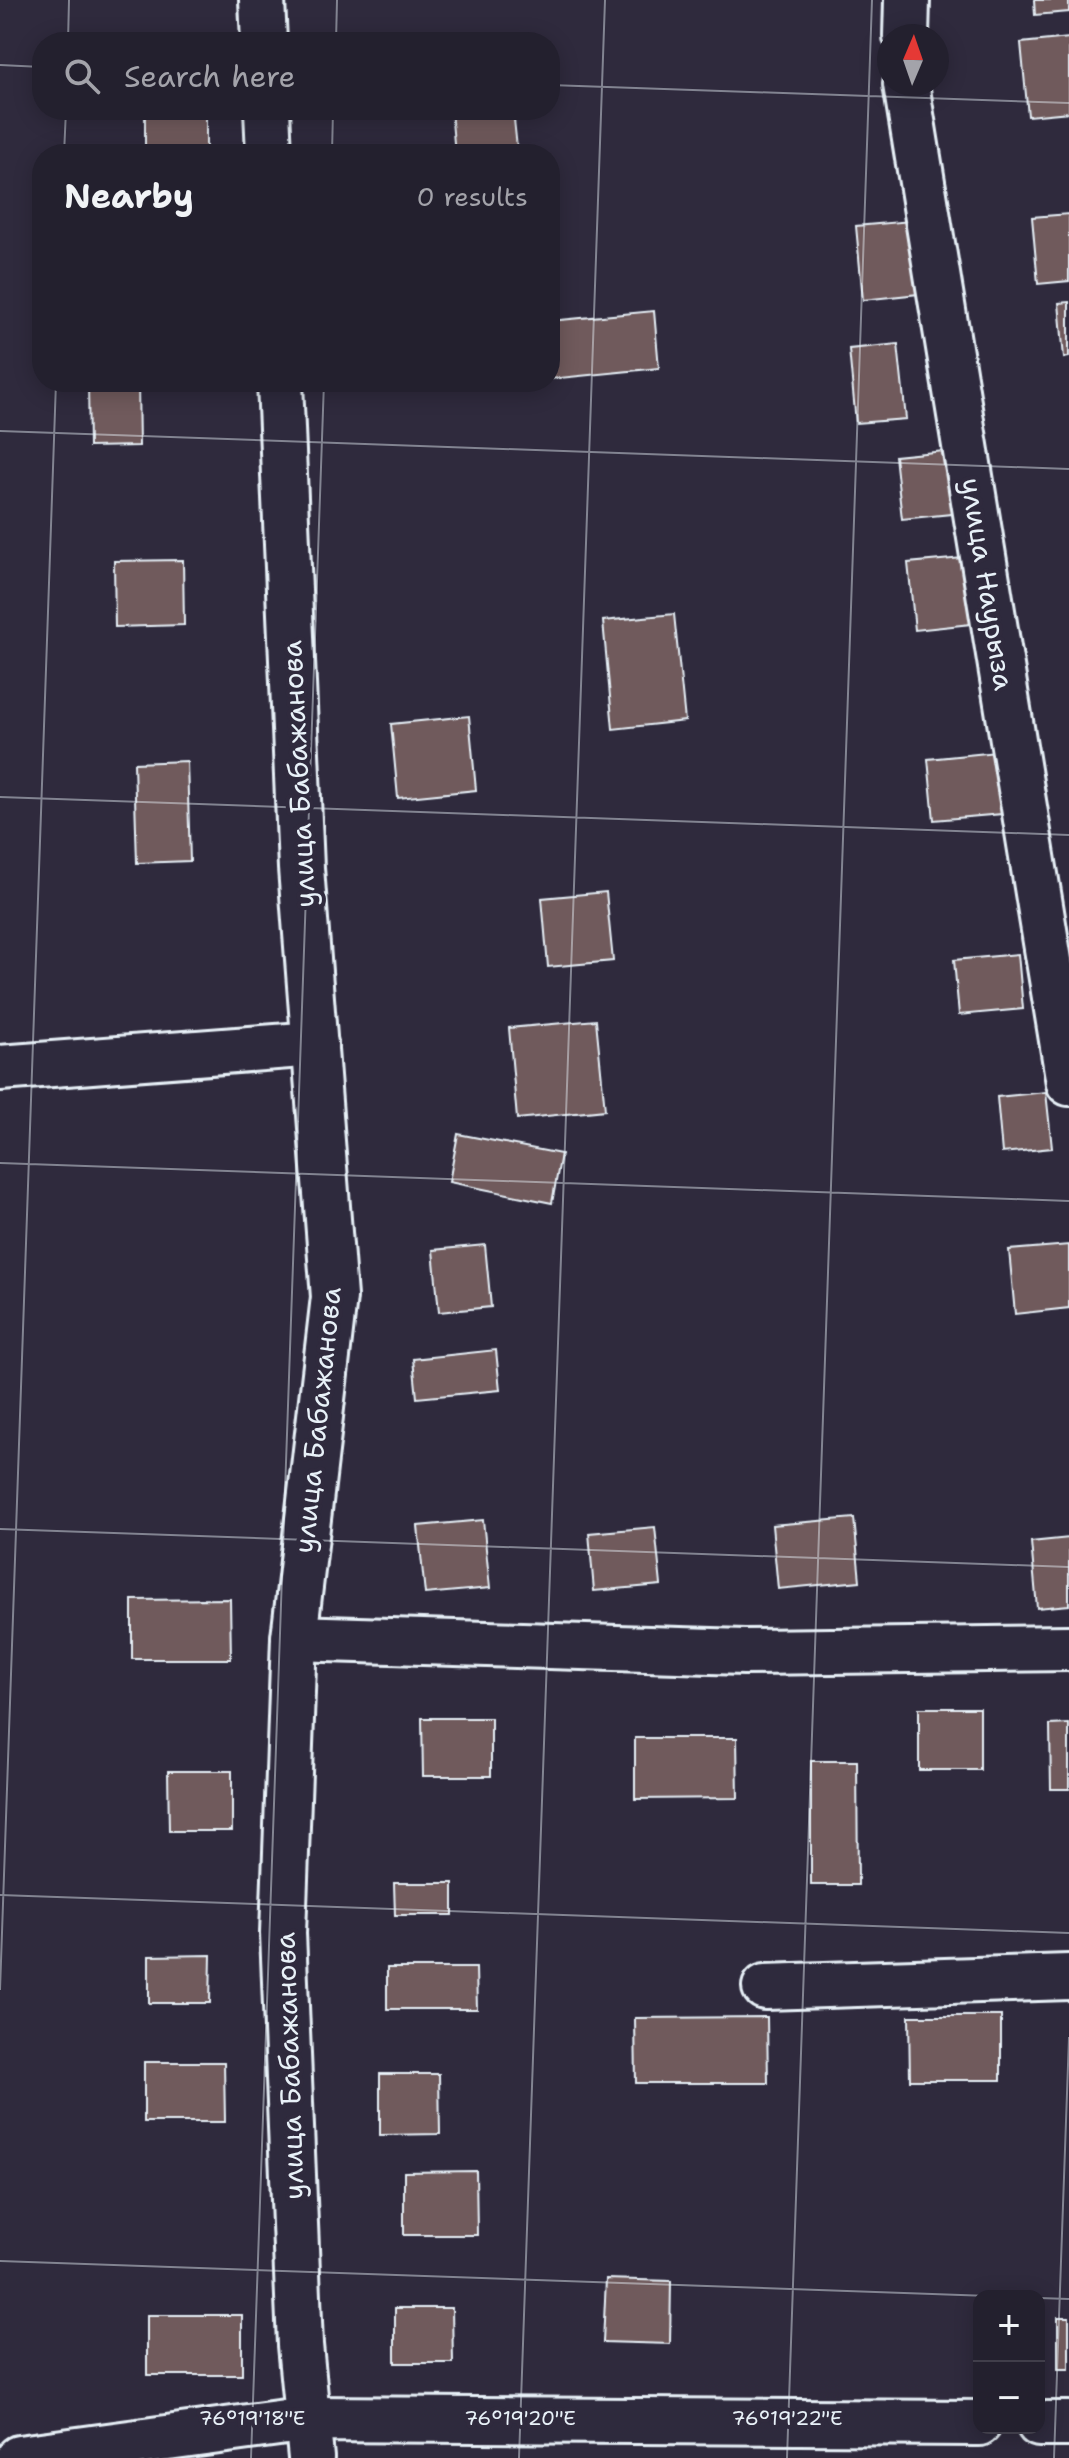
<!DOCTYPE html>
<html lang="en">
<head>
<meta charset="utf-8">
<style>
  :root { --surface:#23202e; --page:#2f2d3a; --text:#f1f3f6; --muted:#a3a3aa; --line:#403e4a }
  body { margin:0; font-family:"Shantell Sans",sans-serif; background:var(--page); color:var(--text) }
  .controls { position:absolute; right:24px; bottom:24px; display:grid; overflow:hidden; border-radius:16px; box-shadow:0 4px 20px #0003 }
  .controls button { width:72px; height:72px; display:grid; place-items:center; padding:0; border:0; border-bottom:2px solid var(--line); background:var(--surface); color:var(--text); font:40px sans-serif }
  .compass { position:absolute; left:877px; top:24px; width:72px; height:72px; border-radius:50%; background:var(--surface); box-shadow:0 4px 20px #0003; rotate:2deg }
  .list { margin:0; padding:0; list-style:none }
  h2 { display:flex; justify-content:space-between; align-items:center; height:104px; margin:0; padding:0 32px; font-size:34px }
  h2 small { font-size:26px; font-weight:400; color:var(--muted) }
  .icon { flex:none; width:44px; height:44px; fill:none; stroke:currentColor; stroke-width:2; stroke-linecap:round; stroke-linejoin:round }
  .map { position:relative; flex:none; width:1069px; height:2458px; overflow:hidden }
  .search { position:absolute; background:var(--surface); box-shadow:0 4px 20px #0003; left:32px; top:32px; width:528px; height:88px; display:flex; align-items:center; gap:20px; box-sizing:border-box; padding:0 28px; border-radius:32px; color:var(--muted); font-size:30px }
  .panel { position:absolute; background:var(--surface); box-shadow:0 4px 20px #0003; left:32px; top:144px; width:528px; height:248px; border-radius:32px }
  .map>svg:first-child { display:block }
  .building { fill:#6f5a5c; stroke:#e8f1f8; stroke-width:2 }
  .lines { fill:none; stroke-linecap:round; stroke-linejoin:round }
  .minor-casing { stroke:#e8f1f8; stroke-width:50 }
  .minor { stroke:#2f2a3d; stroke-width:44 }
  .ticks { fill:none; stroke:#e8f1f8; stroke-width:2; stroke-opacity:0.45 }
  .labels { text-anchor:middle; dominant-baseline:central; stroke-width:8; stroke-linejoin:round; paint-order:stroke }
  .street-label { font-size:28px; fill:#e8f1f8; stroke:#2f2a3d }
  .ticks-label { font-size:20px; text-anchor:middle; fill:#e8f1f8; stroke:#2f2a3d; stroke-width:8; stroke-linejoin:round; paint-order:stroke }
</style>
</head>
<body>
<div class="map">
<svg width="1069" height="2458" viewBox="0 0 1069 2458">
  <rect width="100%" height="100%" fill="#2f2a3d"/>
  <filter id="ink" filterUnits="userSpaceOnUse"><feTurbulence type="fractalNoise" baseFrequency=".0125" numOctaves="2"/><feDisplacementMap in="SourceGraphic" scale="16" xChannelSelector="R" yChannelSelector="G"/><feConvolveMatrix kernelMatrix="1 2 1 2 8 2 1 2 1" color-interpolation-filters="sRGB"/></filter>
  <g filter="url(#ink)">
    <g class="building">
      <path d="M1034,0H1069V12L1035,15Z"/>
      <path d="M1069,38V112L1028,116L1021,43Z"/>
      <rect x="145" y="110" width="61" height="44"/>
      <path d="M451,110H513L517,148L455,154Z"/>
      <path d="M1069,214V281L1038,284L1032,217Z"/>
      <path d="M911,221L918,294L863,300L856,226Z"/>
      <path d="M1069,302V357L1064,358L1059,303Z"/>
      <path d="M654,311L659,368L550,379V321Z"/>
      <path d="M898,344L906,419L856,423L849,349Z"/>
      <path d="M88,382H138L139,446L89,447Z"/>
      <path d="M954,450L961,513L902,519L895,456Z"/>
      <path d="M974,557L980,623L915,630L908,563Z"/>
      <path d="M183,560L184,625L115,627L114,561Z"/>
      <path d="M674,614L685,721L613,729L603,621Z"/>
      <path d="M469,716L476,790L398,798L391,724Z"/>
      <path d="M996,752L1002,814L934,820L928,759Z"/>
      <path d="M187,761L190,861L137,863L134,763Z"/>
      <path d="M606,892L613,961L548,967L542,898Z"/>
      <path d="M1018,954L1023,1009L959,1015L954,960Z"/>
      <path d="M596,1020L605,1110L517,1119L509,1028Z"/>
      <path d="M1046,1092L1052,1148L1002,1153L997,1097Z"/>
      <path d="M458,1134L561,1154L552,1203L449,1182Z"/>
      <path d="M485,1245L491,1307L439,1312L433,1250Z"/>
      <path d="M1069,1245V1308L1015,1314L1009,1250Z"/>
      <path d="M496,1350L500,1390L417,1398L413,1359Z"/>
      <path d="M854,1518L860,1581L778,1589L772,1525Z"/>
      <path d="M483,1520L490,1588L425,1594L418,1526Z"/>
      <path d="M655,1527L661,1585L594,1591L589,1533Z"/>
      <path d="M1069,1538V1605L1037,1608L1031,1542Z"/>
      <path d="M230,1599L231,1659H132V1600Z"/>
      <rect x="919" y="1708" width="61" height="62"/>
      <path d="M422,1718H491V1776H423Z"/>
      <path d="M1069,1724V1789H1051L1050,1725Z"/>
      <path d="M635,1738H737L738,1798L635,1799Z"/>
      <path d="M811,1761H857L858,1885H811Z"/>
      <path d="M168,1771H232V1831H169Z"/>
      <path d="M394,1883H453V1915H395Z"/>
      <path d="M211,1955L210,2003H149V1956Z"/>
      <path d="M387,1968H476L477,2009H387Z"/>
      <path d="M909,2016H1001V2080H910Z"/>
      <path d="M767,2017L768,2083H636L635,2018Z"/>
      <path d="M144,2062H224L225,2122H144Z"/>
      <path d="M380,2074H439L440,2134L380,2135Z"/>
      <path d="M476,2171L477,2235H404V2172Z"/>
      <path d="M606,2279L671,2281L670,2344L603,2342Z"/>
      <path d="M395,2308H452L453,2363H395Z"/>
      <rect x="147" y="2315" width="95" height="60"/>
      <rect x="1058" y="2317" width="11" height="52"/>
    </g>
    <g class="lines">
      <g class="minor-casing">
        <g id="minor">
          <path d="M262,0L264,42"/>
          <path d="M906,36L907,0"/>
          <path d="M906,84L1069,1083"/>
          <path d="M267,110L269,154"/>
          <path d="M280,382L301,868L334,1297L294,1638L283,1933L300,2345L311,2458"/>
          <path d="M0,1068L315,1044"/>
          <path d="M294,1638L744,1652L1069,1648"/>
          <path d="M765,1987L1069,1977"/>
          <path d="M1039,2424H1069"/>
          <path d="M19,2458L308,2419L979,2423"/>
        </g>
      </g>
      <use href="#minor" class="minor"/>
    </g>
  </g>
  <path class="ticks" d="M68,42L69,0M336,42L337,0M0,65L42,67M550,85L1069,103M64,154L66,110M332,154L333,110M0,431L1069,469M0,797L1069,835M0,1163L1069,1201M0,1529L1069,1567M0,1895L1069,1933M0,1990L56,382M0,2261L989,2296M1039,2298L1069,2299M251,2458L324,382M519,2458L605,0M787,2458L872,0M1054,2458L1069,2037"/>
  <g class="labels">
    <g class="street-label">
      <text transform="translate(988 584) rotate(81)">улица Наурыза</text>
      <text transform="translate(298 774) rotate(-93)">улица Бабажанова</text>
      <text transform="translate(317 1420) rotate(-84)">улица Бабажанова</text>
      <text transform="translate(289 2066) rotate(-92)">улица Бабажанова</text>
    </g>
  </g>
  <g class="ticks-label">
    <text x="252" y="2425">76°19'18"E</text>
    <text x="520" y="2425">76°19'20"E</text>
    <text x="787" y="2425">76°19'22"E</text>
  </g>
</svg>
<div class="controls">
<button>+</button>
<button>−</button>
</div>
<svg class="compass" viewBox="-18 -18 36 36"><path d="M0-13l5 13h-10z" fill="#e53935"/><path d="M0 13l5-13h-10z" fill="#a3a3aa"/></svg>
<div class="search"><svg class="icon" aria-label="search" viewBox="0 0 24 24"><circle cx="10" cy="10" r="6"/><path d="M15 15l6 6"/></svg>Search here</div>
<section class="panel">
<h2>Nearby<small>0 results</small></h2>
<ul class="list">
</ul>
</section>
</div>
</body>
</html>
